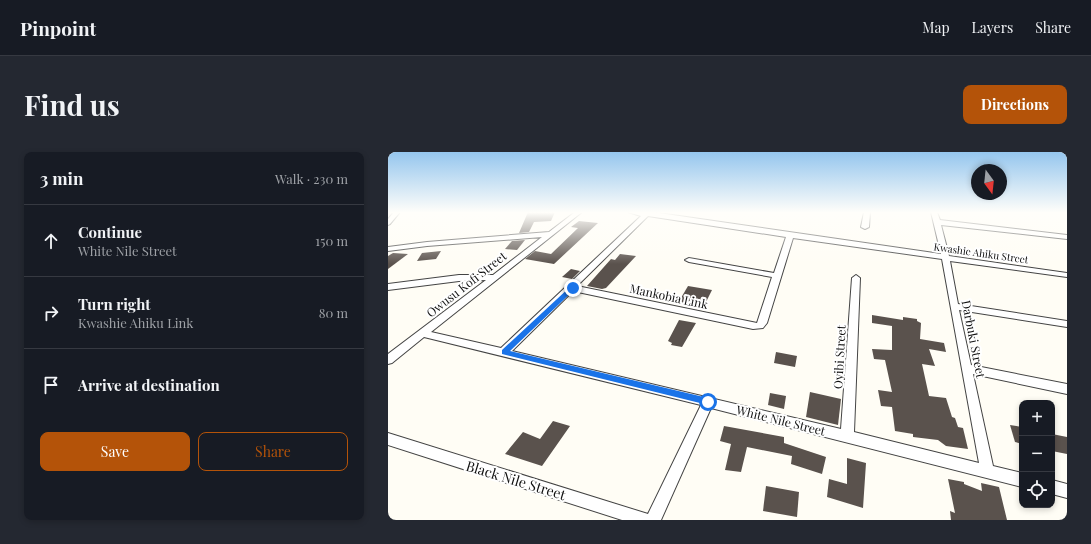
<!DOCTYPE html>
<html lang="en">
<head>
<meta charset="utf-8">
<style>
  :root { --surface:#171b24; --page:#242831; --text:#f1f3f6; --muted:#9ea1a6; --line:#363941; --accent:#b45309 }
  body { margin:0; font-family:"Playfair Display",serif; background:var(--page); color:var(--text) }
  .controls { position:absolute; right:12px; bottom:12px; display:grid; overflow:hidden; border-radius:8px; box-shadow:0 2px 6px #0003 }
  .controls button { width:36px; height:36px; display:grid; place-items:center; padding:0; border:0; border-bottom:1px solid var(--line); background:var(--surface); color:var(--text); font:20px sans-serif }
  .compass { position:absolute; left:583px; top:12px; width:36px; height:36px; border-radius:50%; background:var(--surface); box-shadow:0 2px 6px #0003; rotate:165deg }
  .stop { position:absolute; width:12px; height:12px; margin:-9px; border:3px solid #1a73e8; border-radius:50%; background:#fff }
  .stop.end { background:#1a73e8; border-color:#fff; box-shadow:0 1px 4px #0008 }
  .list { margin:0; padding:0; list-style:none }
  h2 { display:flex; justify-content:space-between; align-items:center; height:52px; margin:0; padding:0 16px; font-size:17px }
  h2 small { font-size:13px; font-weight:400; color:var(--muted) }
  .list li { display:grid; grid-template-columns:26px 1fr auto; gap:12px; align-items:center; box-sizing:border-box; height:72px; padding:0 16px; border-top:1px solid var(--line) }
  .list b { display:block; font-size:15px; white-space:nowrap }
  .list p { margin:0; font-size:13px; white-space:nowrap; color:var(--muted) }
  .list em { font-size:13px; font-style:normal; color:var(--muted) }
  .actions { display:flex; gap:8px; padding:12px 16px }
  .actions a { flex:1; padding:9px 0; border:1px solid var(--accent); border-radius:8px; text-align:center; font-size:14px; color:var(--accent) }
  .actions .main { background:var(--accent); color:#fff }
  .icon { flex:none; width:22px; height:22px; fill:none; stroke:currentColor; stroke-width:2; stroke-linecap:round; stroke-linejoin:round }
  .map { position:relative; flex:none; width:679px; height:368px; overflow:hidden; border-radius:8px }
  header { display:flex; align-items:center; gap:24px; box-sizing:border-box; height:56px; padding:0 20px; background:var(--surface); border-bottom:1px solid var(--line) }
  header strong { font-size:19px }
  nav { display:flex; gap:22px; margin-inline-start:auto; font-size:14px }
  .intro { display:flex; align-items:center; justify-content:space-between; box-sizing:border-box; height:96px; padding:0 24px }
  h1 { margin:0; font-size:28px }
  .button { padding:10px 18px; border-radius:8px; background:var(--accent); color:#fff; font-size:14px; font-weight:700 }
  main { display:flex; gap:24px; padding:0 24px }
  aside { flex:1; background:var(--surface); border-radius:8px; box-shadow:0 2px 6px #0003 }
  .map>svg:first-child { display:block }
  .building { fill:#5a524d }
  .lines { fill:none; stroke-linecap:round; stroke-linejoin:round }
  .minor-casing { stroke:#444; stroke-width:2 }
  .minor { fill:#fff; fill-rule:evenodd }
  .route { fill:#1a73e8 }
  .labels { text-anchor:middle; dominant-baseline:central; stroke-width:4; stroke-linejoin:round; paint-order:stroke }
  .far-street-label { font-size:10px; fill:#111; stroke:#fff }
  .street-label { font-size:12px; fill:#111; stroke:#fff }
  .near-street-label { font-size:14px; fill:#111; stroke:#fff }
</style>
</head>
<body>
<header>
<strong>Pinpoint</strong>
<nav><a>Map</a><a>Layers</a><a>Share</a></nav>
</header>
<div class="intro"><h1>Find us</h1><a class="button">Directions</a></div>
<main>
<aside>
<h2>3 min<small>Walk · 230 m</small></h2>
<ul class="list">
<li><svg class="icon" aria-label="ahead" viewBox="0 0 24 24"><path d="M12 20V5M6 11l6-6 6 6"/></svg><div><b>Continue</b><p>White Nile Street</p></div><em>150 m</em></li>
<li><svg class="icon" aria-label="right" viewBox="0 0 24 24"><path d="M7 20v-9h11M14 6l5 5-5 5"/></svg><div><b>Turn right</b><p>Kwashie Ahiku Link</p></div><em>80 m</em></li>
<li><svg class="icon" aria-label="arrive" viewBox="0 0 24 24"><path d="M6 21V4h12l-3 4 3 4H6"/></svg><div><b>Arrive at destination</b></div></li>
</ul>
<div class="actions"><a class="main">Save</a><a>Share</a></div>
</aside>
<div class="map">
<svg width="679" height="368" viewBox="0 0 679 368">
  <rect width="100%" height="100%" fill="#fffdf5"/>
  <g class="building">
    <path d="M140,60H167L163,69L146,70L141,80L131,81Z"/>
    <path d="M191,69L210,71L166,112L137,107L147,99L163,102L190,76L183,75Z"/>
    <path d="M137,88L129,98L117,97L124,89Z"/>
    <path d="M53,99L48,107L29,109L34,101Z"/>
    <path d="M5,101L20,102L0,117V104Z"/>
    <path d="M232,102L248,104L218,136L214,137L199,134L223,107L227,108Z"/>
    <path d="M183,117L192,119L184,127L174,125Z"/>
    <path d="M300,134L324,138L315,156L290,151Z"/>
    <path d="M484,163L515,168V165L529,167V169L533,171L532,187L556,191L558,200L541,197L547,214L534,212L541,244L558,246L564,265L567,266L570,275L575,276L580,297L558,294L550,288L525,285V282L507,279L504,255L493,254L490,238L504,240L497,208L486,207L484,197L504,198V174L484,171Z"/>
    <path d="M291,168L308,171L294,195L283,193L284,191L280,189Z"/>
    <path d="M388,200L409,204L407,215L386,211Z"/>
    <path d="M422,240L453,247L450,273L418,265Z"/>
    <path d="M382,241L398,244L396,257L380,253Z"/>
    <path d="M165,269L182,274L154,314L117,302L135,280L152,287Z"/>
    <path d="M622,273L634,275V292L627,290Z"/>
    <path d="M336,274L396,285V291L438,305L434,322L403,312L404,304L359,295L353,320L337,318L343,292L332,289Z"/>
    <path d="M664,282L679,285V302L664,299Z"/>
    <path d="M459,306L478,311L475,356L439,345L441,327L459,332Z"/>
    <path d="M560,327L576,330V332L594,339L593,331L611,335L619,368H563L562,359L567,361Z"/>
    <path d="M378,334L411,340L409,365L375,359Z"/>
  </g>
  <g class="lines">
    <g class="minor-casing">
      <g id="minor">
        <path d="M6,60H12L2,72L0,73V67Z"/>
        <path d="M187,60H194L43,180L113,196L253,64L240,60H264L553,102L543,60H549L552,68L679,83V87L553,73L561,104L679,121V125L562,109L570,152L679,169V175L571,158L583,213L679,232V242L585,222L605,314L634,321V335L323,256L273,368H234L0,293V281L260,362L313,253L36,185L4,211L0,212V202L98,128L71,129L0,138V132L71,123H105L154,85L39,94L0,99V95L39,90L161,80ZM260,64L398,85L386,121L301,106L297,108L301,110L384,125L369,171L189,134ZM405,86L554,107L591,311L466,280L472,126L468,123L464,126L453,277L124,199L185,139L365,177L375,176L379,171Z"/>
        <path d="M476,60H482L481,75L477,77L473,75Z"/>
        <path d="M664,328L679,332V346L664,342Z"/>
      </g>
    </g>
    <use href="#minor" class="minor"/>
  </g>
  <linearGradient id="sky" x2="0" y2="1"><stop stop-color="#95c6ee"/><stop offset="0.54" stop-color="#fffefa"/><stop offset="1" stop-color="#fffefa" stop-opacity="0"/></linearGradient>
  <rect width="679" height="112" fill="url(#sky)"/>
  <path class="route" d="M183,134L188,136L122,199L320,246L323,247V252L320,253L114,202V198Z"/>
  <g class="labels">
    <g class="far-street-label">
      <text transform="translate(593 101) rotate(8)">Kwashie Ahiku Street</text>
    </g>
    <g class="street-label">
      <text transform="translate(78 132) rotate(-38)">Owusu Kofi Street</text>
      <text transform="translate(281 144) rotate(12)">Mankobia Link</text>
      <text transform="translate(586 187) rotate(79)">Darbuki Street</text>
      <text transform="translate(451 205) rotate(-87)">Oyibi Street</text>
      <text transform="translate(393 268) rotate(14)">White Nile Street</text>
    </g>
    <g class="near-street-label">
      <text transform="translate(128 328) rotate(17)">Black Nile Street</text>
    </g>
  </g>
</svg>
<div class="controls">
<button>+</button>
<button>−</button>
<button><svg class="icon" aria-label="locate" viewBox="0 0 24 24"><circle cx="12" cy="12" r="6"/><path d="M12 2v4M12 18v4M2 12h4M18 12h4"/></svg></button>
</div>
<svg class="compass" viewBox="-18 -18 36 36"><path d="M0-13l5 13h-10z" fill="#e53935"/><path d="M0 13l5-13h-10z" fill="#9ea1a6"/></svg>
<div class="stop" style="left:320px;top:250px"></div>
<div class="stop end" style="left:185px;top:136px"></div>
</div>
</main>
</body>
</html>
